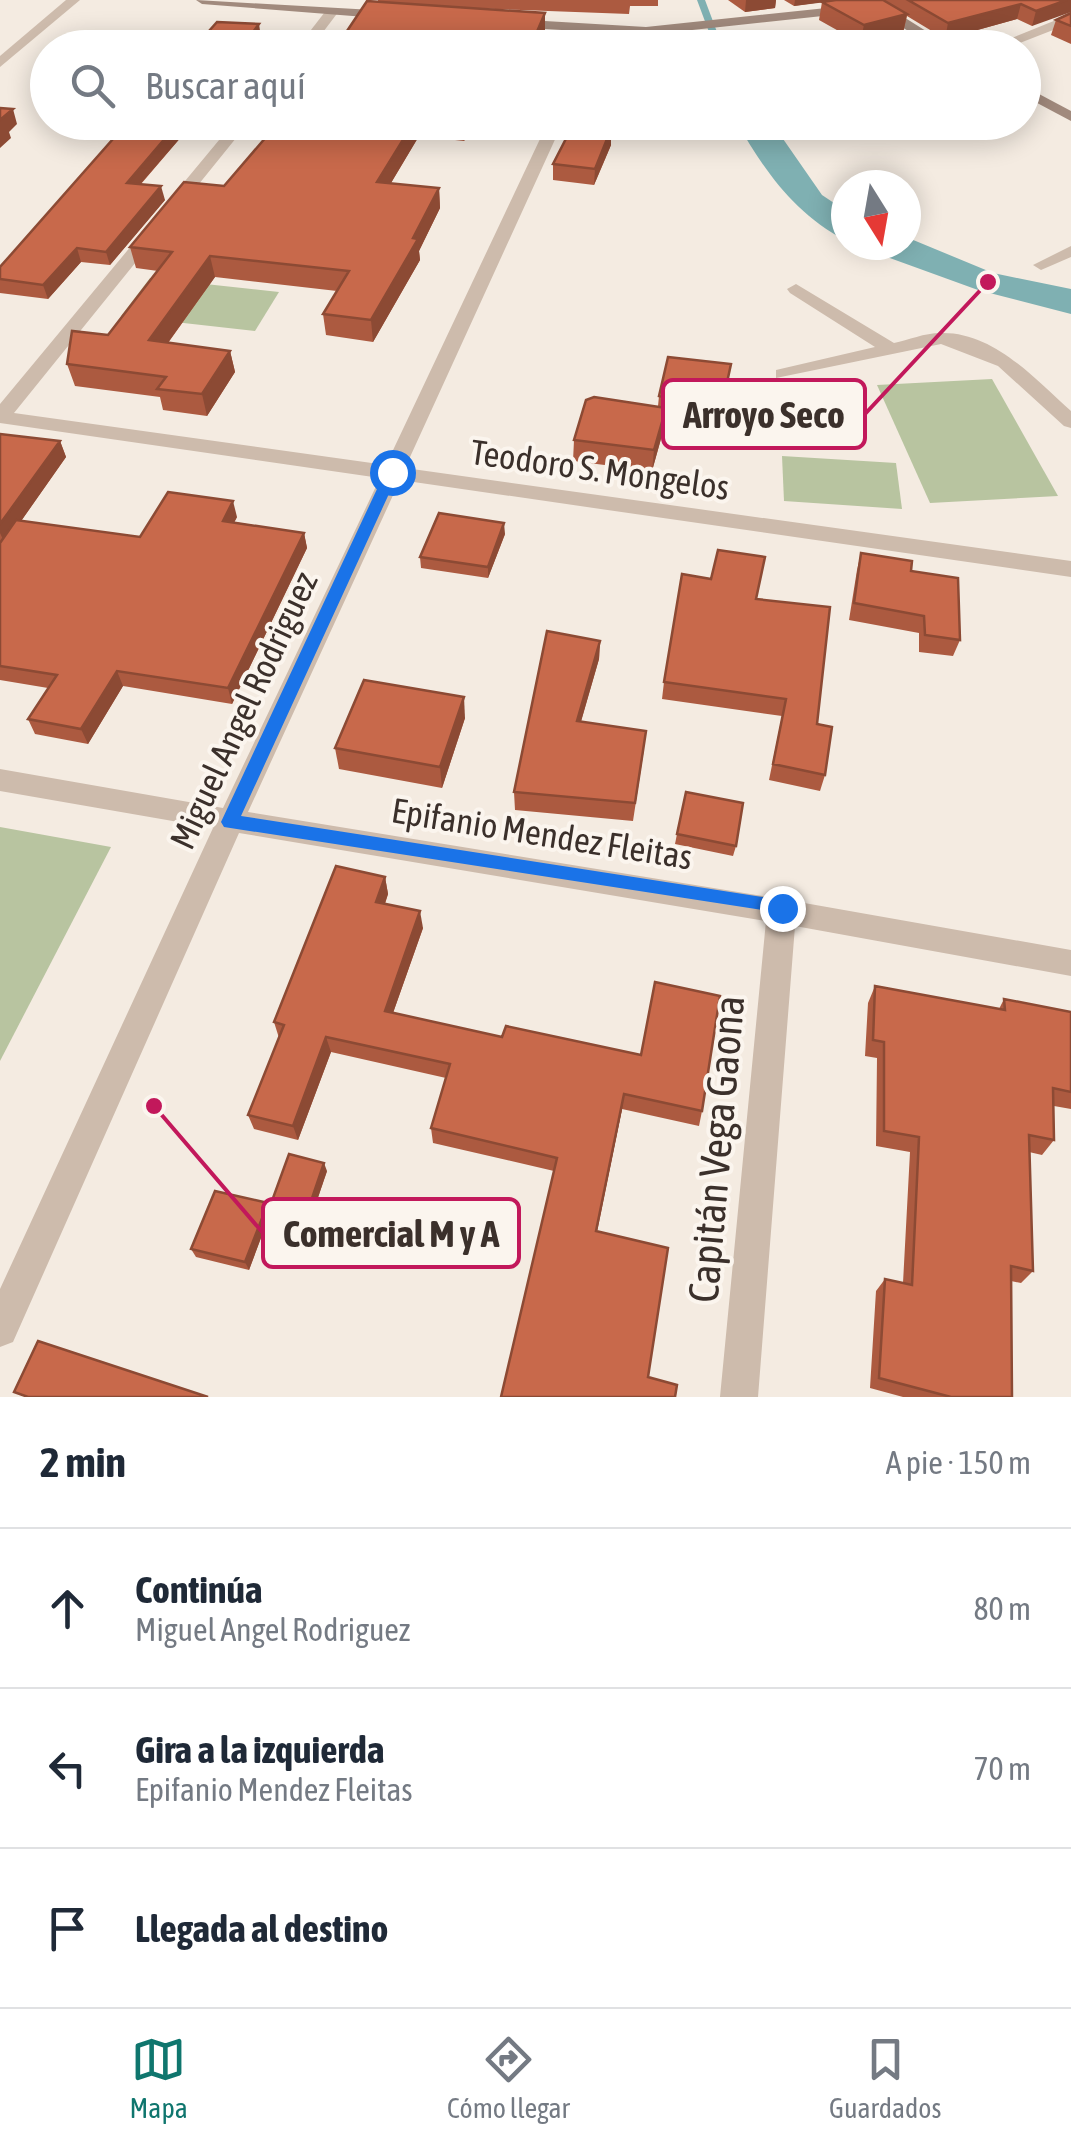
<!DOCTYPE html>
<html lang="es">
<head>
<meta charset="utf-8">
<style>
  :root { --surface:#fff; --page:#f2f2f3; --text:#1f2937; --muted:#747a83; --line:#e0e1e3; --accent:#0f766e }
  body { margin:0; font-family:"Asap Condensed",sans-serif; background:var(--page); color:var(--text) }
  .compass { position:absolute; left:831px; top:170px; width:90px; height:90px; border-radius:50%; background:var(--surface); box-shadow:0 5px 25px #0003; rotate:169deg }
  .stop { position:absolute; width:30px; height:30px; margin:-22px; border:8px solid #1a73e8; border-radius:50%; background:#fff }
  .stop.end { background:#1a73e8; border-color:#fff; box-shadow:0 2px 10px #0008 }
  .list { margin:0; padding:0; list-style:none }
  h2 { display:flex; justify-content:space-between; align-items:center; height:130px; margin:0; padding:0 40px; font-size:42px }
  h2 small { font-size:32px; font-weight:400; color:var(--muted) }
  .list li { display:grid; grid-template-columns:65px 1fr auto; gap:30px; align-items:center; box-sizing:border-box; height:160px; padding:0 40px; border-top:2px solid var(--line) }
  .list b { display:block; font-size:38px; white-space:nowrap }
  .list p { margin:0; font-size:32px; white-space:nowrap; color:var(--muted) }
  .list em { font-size:32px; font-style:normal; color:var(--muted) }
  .icon { flex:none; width:55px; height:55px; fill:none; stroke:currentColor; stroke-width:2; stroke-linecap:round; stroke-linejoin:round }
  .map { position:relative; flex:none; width:1071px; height:1397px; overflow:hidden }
  .search { position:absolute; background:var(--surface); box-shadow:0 5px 25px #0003; left:30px; right:30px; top:30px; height:110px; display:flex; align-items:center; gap:25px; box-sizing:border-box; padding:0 35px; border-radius:55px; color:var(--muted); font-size:38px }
  .sheet { height:610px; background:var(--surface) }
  nav { display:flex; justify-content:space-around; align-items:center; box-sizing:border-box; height:140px; border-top:2px solid var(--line); background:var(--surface); font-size:28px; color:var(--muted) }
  nav a { display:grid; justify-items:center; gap:5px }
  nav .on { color:var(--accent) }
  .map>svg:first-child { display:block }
  .green { fill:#b8c4a0 }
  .water { fill:#7fb0b2 }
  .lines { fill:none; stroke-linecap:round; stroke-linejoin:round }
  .stream { fill:#7fb0b2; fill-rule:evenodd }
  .lane { fill:#cdbbac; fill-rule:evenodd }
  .street { fill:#cdbbac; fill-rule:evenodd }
  .secondary { fill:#a18a7d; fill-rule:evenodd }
  .wall { fill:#ac5a40 }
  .shaded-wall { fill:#8c4a34 }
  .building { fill:#c8694b; stroke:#8c4a34; stroke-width:2.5 }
  .route { fill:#1a73e8 }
  .labels { text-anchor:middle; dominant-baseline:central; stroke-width:8; stroke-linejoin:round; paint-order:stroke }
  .street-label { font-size:35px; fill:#3b302b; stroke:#fbf5ee }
  .near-street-label { font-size:42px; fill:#3b302b; stroke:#fbf5ee }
  .leader { fill:none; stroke:#c2185b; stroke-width:4 }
  .callout-dot { fill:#c2185b; stroke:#fbf5ee; stroke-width:4 }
  .callout { fill:#fbf5ee; stroke:#c2185b; stroke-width:4 }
  .callout-label { font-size:38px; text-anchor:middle; font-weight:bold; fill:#3b302b }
</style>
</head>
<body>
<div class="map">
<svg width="1071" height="1397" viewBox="0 0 1071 1397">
  <rect width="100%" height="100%" fill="#f4ebe1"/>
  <g class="green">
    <path d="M150,278L279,292L255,331L121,316Z"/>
    <path d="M992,379L1058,496L930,503L877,385Z"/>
    <path d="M782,456L896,463L902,509L784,501Z"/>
    <path d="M0,827L111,847L0,1061Z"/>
  </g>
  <g class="water">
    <path d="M737,123H772L822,195L846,211V241C794,213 766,173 737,123Z"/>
    <path d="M906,237L993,273L1071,289V314L978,290L854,245H906Z"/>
  </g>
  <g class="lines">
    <path class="stream" d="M697,0H705L723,48H715Z"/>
    <g class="lane">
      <path d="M855,122H876L837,137L830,133Z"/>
      <path d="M1071,246V257L1041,270L1033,265Z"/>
    </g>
    <g class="street">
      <path d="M66,0H80L0,67V56Z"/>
      <path d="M328,8L339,11L311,48H297Z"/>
      <path d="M1071,14V23L1007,48H987Z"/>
      <path d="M600,25L607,29L599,48H585L593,29Z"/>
      <path d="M234,122H249L14,413L386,465L548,122H563L405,468L1071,561V577L400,480L248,812L775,898L782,896L793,901L1071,950V976L795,926L758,1397H720L766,921L239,833L13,1342L0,1347V1289L213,828L0,791V769L223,808L380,478L0,423V404Z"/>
      <path d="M796,284L894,343C908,340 925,333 940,333C993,331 1035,379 1071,411V428L1064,426L998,366L941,344L776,378V370L875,347L790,293L787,289Z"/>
    </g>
    <g class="secondary">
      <path d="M196,0L391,11L397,15L391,19L202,4Z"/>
      <path d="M873,4H883L953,48H937L873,10Z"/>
      <path d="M855,5L860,12L646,35L511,27L504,23L511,19L646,27Z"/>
      <path d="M1024,86L1071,111V121L1024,96Z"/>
    </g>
  </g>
  <g class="wall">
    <path d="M378,0H658V6H630L629,14L468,8L545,13V32L538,48H341V40L378,2Z"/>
    <path d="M728,0H776L775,8L745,12Z"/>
    <path d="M784,0H1071L1032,26L1017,19L945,39L907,16L903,33L860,43L819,20L822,2L794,6Z"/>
    <path d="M1071,13V44L1051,35L1056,20Z"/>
    <path d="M128,122H194L141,184L165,200L110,265L81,262L48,299L0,293V267Z"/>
    <path d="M279,122H485L480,130L471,129L464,141L419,136L391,183L439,188L440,208L419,251L420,260L373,342L326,335L323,314L337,291L215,277L168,343L230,351L235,372L207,416L163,410L160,397L75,386L67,364L108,335L158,271L136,268L130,247L224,186Z"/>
    <path d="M611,129V145L594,185L553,180V164Z"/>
    <path d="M731,364L719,430L665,418L664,428L652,471L573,461L574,440L658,406L659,396Z"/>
    <path d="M0,434L60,441L66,457L21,521L140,537L237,517L234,522L304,533L307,548L232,704L123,686L88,744L35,734L28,719L48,688L0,680Z"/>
    <path d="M505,534L488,578L421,568L420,557Z"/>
    <path d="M861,553L911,571L960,640L953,656L919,652V633L849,620L857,570Z"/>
    <path d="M757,599L817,724L825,775L820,791L769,780L782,716L662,699L664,682Z"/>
    <path d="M600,641L599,659L581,721L644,749L633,821L515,810L514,792Z"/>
    <path d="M465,718L442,788L339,769L335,748Z"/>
    <path d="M677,834L736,846L733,856L675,844Z"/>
    <path d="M385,877L388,894L385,904L423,928L393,1013L702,1111L699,1126L622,1109L597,1232L501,1397L554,1171L433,1143L431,1128L446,1078L331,1052L298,1140L254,1129L248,1115L279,1038L274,1022Z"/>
    <path d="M875,986L999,1009L1004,999L1071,1012V1109L1054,1106V1140L1042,1155L1029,1152L1033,1271L1021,1283L1011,1281L1012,1397H903L870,1388L876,1291L885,1279L903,1283L910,1152L876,1146L877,1058L865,1056L868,1003Z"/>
    <path d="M327,1171L312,1215L277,1206L273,1198Z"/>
    <path d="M268,1203L271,1211L249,1270L196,1257L191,1249Z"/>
  </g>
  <g class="shaded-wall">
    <path d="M746,0H776L775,8L745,12Z"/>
    <path d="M795,0H842L794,6Z"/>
    <path d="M1067,0H1071V12L1032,26L1036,11Z"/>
    <path d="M1021,4L1017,19L945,39L948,23Z"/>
    <path d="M545,13V32L538,48H530Z"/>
    <path d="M907,14L903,33L860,43L864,25Z"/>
    <path d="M259,24L261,37L253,48H241Z"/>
    <path d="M13,109L17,124L9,132L11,138L0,148V120Z"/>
    <path d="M179,122H194L130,196L127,183Z"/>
    <path d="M414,122H418L419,136L379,203L377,182Z"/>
    <path d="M463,122H471V129L464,141Z"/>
    <path d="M611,129V145L594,185L595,169Z"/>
    <path d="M161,186L165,200L110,265L106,252Z"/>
    <path d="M439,188L440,208L419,251L420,260L373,342L371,320Z"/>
    <path d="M77,248L81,262L48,299L43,285Z"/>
    <path d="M210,256L215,277L154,362L149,340Z"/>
    <path d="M230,351L235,372L207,416L202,394Z"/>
    <path d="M666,408L664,428L652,471L654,450Z"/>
    <path d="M60,441L66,457L5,544L0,533V524Z"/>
    <path d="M233,501L237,517L227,537L223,521Z"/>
    <path d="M504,523L505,534L488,578V567Z"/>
    <path d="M304,533L307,548L232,704L228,688Z"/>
    <path d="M600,641L599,659L576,739L577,721Z"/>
    <path d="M117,671L123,686L88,744L81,729Z"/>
    <path d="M464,697L465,718L442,788L440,767Z"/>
    <path d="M385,877L388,894L379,920L376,902Z"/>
    <path d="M420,911L423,928L388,1027L385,1011Z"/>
    <path d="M326,1037L331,1052L298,1140L293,1126Z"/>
    <path d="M624,1094L622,1109L594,1244L596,1231Z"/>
    <path d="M324,1163L327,1171L312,1215L309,1207Z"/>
    <path d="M268,1203L271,1211L249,1270L245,1262Z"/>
  </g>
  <g class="building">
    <path d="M836,0H883L907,14L864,25L822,2Z"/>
    <path d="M908,0H1067L1036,11L1021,4L948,23Z"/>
    <path d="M367,1L545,13L530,48H357L362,42L341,40Z"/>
    <path d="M1071,13V26L1056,20Z"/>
    <path d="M217,22L259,24L241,48H194Z"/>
    <path d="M0,108L13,109L0,120Z"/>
    <path d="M128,122H179L127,183L161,186L106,252L77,248L43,285L0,279V267Z"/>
    <path d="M279,122H414L377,182L439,188L413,238L418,239L371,320L323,314L349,271L210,256L149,340L230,351L202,394L157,389L166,377L67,364L72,331L108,335L172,252L130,247L184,182L224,186Z"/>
    <path d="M573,125L611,129L595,169L553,164Z"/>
    <path d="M668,357L731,364L721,410L659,396Z"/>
    <path d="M594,397L666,408L654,450L574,440L586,400Z"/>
    <path d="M0,434L60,441L0,524Z"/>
    <path d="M168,492L233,501L223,521L304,533L228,688L117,671L81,729L28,719L57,675L0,666V543L16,520L140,537Z"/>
    <path d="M439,513L504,523L488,567L420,557Z"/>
    <path d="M718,550L765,557L756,599L830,607L817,724L832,727L825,775L773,764L786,699L664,682L682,574L711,579Z"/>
    <path d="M861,553L912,561L911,571L958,578L960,640L925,635L924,616L854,603Z"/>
    <path d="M547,631L600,641L577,721L646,731L635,803L514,792Z"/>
    <path d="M364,680L464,697L440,767L335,748Z"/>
    <path d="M686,792L743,803L736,846L677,834Z"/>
    <path d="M336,866L385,877L376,902L420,911L385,1011L502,1037L506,1026L641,1055L655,982L720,996L702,1111L624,1094L596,1231L668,1248L648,1377L677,1385L675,1397H501L557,1158L431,1128L450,1064L326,1037L293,1126L248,1115L284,1025L274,1022Z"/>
    <path d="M875,986L1005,1010L1004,999L1071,1012V1092L1053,1088L1054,1140L1029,1135L1033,1271L1011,1266L1012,1397H951L879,1378L885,1279L912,1285L919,1137L884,1131V1042L873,1040Z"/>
    <path d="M289,1154L324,1163L309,1207L273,1198Z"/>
    <path d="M215,1191L268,1203L245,1262L191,1249Z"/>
    <path d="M38,1341L208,1397H28L14,1392Z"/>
  </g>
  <path class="route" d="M392,468L399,472L241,816L782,900L789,903V914L224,827L221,822L385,472Z"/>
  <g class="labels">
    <g class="street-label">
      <text transform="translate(600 469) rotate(8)">Teodoro S. Mongelos</text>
      <text transform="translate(243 710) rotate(-65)">Miguel Angel Rodriguez</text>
      <text transform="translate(542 833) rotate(9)">Epifanio Mendez Fleitas</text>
    </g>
    <g class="near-street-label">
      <text transform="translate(716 1149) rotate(-85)">Capitán Vega Gaona</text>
    </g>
  </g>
  <path class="leader" d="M988 282L865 414M154 1106L263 1233"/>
  <g class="callout-dot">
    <circle cx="988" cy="282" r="10"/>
    <circle cx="154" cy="1106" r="10"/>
  </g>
  <g class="callout">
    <rect x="663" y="380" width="202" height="68" rx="10"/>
    <rect x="263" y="1199" width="256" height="68" rx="10"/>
  </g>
  <g class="callout-label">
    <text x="764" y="428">Arroyo Seco</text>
    <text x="391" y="1247">Comercial M y A</text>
  </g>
</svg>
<svg class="compass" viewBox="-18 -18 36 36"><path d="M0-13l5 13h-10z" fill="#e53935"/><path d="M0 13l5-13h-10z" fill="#747a83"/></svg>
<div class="stop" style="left:392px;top:472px"></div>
<div class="stop end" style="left:782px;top:908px"></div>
<div class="search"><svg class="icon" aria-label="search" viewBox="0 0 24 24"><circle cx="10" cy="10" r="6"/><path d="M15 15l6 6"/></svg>Buscar aquí</div>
</div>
<section class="sheet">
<h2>2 min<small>A pie · 150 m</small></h2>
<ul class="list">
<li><svg class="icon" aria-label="ahead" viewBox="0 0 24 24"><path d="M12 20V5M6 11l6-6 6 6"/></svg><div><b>Continúa</b><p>Miguel Angel Rodriguez</p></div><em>80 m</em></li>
<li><svg class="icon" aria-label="left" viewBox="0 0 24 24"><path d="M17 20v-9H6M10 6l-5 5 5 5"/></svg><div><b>Gira a la izquierda</b><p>Epifanio Mendez Fleitas</p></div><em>70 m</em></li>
<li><svg class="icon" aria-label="arrive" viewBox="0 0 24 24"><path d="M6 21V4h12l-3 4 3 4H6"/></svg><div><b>Llegada al destino</b></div></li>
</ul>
</section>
<nav>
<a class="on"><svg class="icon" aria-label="map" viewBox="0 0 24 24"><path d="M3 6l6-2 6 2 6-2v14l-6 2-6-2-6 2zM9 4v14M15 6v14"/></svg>Mapa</a>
<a><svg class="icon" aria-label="directions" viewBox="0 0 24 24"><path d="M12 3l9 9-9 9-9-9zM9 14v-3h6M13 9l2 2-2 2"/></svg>Cómo llegar</a>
<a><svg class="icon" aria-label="saved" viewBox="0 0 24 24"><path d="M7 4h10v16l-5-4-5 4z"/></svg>Guardados</a>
</nav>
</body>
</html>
